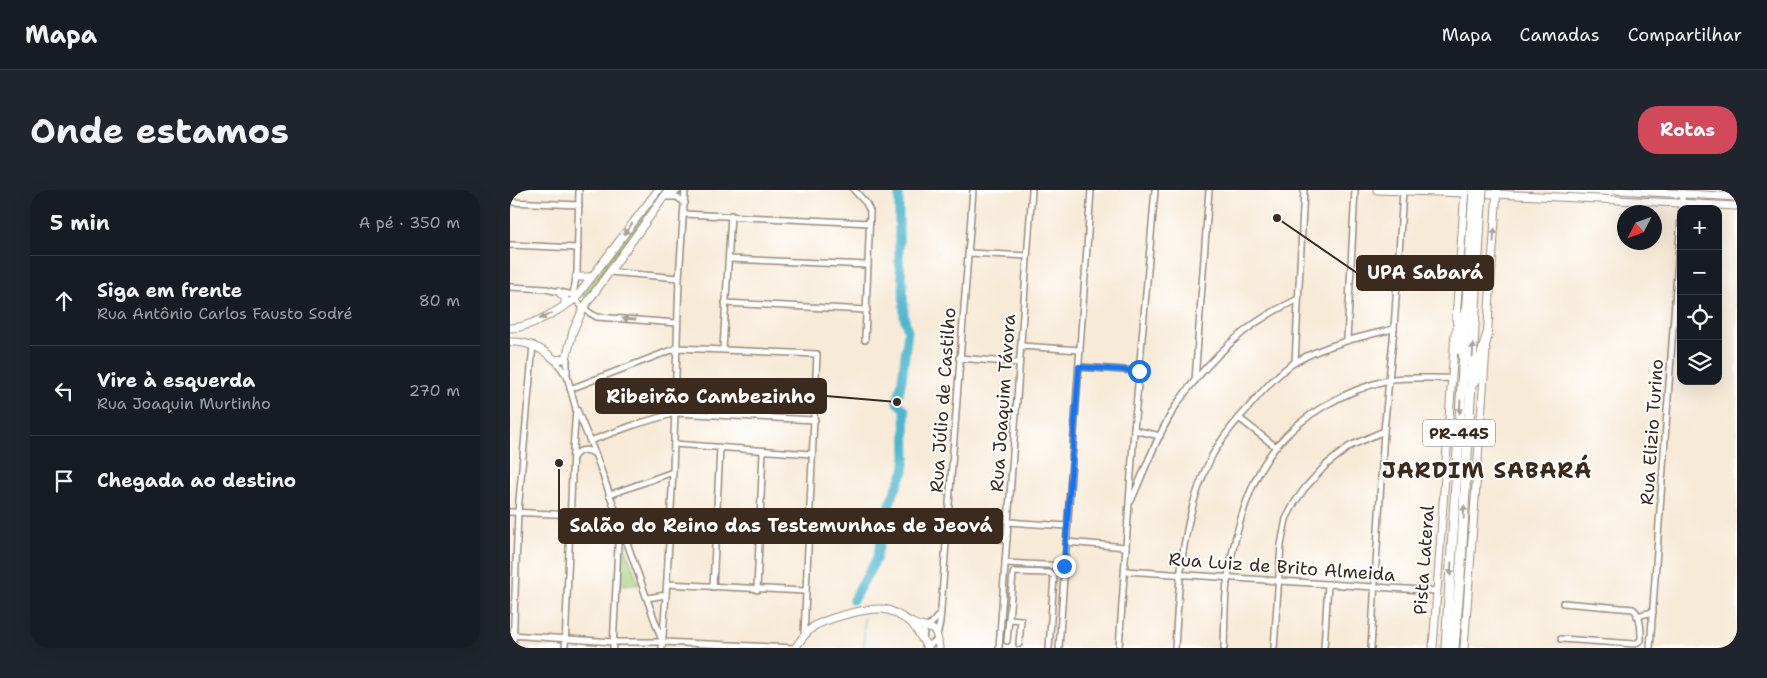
<!DOCTYPE html>
<html lang="pt">
<head>
<meta charset="utf-8">
<style>
  :root { --surface:#171b24; --page:#20242c; --text:#f1f3f6; --muted:#9ea1a6; --line:#363941; --accent:#d1495b }
  body { margin:0; font-family:"Shantell Sans",sans-serif; background:var(--page); color:var(--text) }
  .controls { position:absolute; right:15px; top:15px; display:grid; overflow:hidden; border-radius:10px; box-shadow:0 5px 20px #0002 }
  .controls button { width:45px; height:45px; display:grid; place-items:center; padding:0; border:0; border-bottom:1px solid var(--line); background:var(--surface); color:var(--text); font:25px sans-serif }
  .compass { position:absolute; left:1107px; top:15px; width:45px; height:45px; border-radius:50%; background:var(--surface); box-shadow:0 5px 20px #0002; rotate:228deg }
  .stop { position:absolute; width:15px; height:15px; margin:-11px; border:4px solid #1a73e8; border-radius:50%; background:#fff }
  .stop.end { background:#1a73e8; border-color:#fff; box-shadow:0 1px 5px #0008 }
  .list { margin:0; padding:0; list-style:none }
  h2 { display:flex; justify-content:space-between; align-items:center; height:65px; margin:0; padding:0 20px; font-size:21px }
  h2 small { font-size:16px; font-weight:400; color:var(--muted) }
  .list li { display:grid; grid-template-columns:32px 1fr auto; gap:15px; align-items:center; box-sizing:border-box; height:90px; padding:0 20px; border-top:1px solid var(--line) }
  .list b { display:block; font-size:19px; white-space:nowrap }
  .list p { margin:0; font-size:16px; white-space:nowrap; color:var(--muted) }
  .list em { font-size:16px; font-style:normal; color:var(--muted) }
  .icon { flex:none; width:28px; height:28px; fill:none; stroke:currentColor; stroke-width:2; stroke-linecap:round; stroke-linejoin:round }
  .map { position:relative; flex:none; width:1227px; height:458px; overflow:hidden; border-radius:20px }
  header { display:flex; align-items:center; gap:30px; box-sizing:border-box; height:70px; padding:0 25px; background:var(--surface); border-bottom:1px solid var(--line) }
  header strong { font-size:24px }
  nav { display:flex; gap:28px; margin-inline-start:auto; font-size:18px }
  .intro { display:flex; align-items:center; justify-content:space-between; box-sizing:border-box; height:120px; padding:0 30px }
  h1 { margin:0; font-size:35px }
  .button { padding:12px 22px; border-radius:20px; background:var(--accent); color:#fff; font-size:18px; font-weight:700 }
  main { display:flex; gap:30px; padding:0 30px }
  aside { flex:1; background:var(--surface); border-radius:20px; box-shadow:0 5px 20px #0002 }
  .map>svg:first-child { display:block }
  .green { fill:#a3cd79; stroke:#6f7c4c }
  .lines { fill:none; stroke-linecap:round; stroke-linejoin:round }
  .stream { stroke:#4fb6cd; stroke-width:1 }
  .river { stroke:#4fb6cd; stroke-width:9 }
  .street-casing { stroke:#998a7a; stroke-width:8 }
  .secondary-casing { stroke:#998a7a; stroke-width:9 }
  .highway-casing { stroke:#998a7a; stroke-width:11 }
  .street { stroke:#fff; stroke-width:5 }
  .secondary { stroke:#fff; stroke-width:7 }
  .highway { stroke:#fff; stroke-width:9 }
  .highway-bridge-casing { stroke:#998a7a; stroke-width:11; stroke-linecap:butt }
  .highway-bridge { stroke:#fff; stroke-width:9 }
  .oneway { fill:#a79f9a }
  .route { stroke:#1a73e8; stroke-width:6 }
  .labels { text-anchor:middle; dominant-baseline:central; stroke-width:4; stroke-linejoin:round; paint-order:stroke }
  .shield { fill:#fff; stroke:#766a62; stroke-width:1 }
  .shield-label { font-size:16px; font-weight:bold; fill:#3b2a1e }
  .street-label { font-size:18px; fill:#3b2a1e; stroke:#fff }
  .district-label { font-size:22px; font-weight:bold; letter-spacing:1px; fill:#3b2a1e; stroke:#fff }
  .leader { fill:none; stroke:#3b2a1e; stroke-width:2 }
  .callout-dot { fill:#3b2a1e; stroke:#fff; stroke-width:2 }
  .callout { fill:#3b2a1e; stroke:#3b2a1e; stroke-width:2 }
  .callout-label { font-size:19px; text-anchor:middle; font-weight:bold; fill:#fff }
</style>
</head>
<body>
<header>
<strong>Mapa</strong>
<nav><a>Mapa</a><a>Camadas</a><a>Compartilhar</a></nav>
</header>
<div class="intro"><h1>Onde estamos</h1><a class="button">Rotas</a></div>
<main>
<aside>
<h2>5 min<small>A pé · 350 m</small></h2>
<ul class="list">
<li><svg class="icon" aria-label="ahead" viewBox="0 0 24 24"><path d="M12 20V5M6 11l6-6 6 6"/></svg><div><b>Siga em frente</b><p>Rua Antônio Carlos Fausto Sodré</p></div><em>80 m</em></li>
<li><svg class="icon" aria-label="left" viewBox="0 0 24 24"><path d="M17 20v-9H6M10 6l-5 5 5 5"/></svg><div><b>Vire à esquerda</b><p>Rua Joaquin Murtinho</p></div><em>270 m</em></li>
<li><svg class="icon" aria-label="arrive" viewBox="0 0 24 24"><path d="M6 21V4h12l-3 4 3 4H6"/></svg><div><b>Chegada ao destino</b></div></li>
</ul>
</aside>
<div class="map">
<svg width="1227" height="458" viewBox="0 0 1227 458">
  <rect width="100%" height="100%" fill="#fff"/>
  <filter id="ink" filterUnits="userSpaceOnUse"><feTurbulence type="fractalNoise" baseFrequency=".02" numOctaves="2"/><feDisplacementMap in="SourceGraphic" scale="10" xChannelSelector="R" yChannelSelector="G"/><feConvolveMatrix kernelMatrix="1 2 1 2 8 2 1 2 1" color-interpolation-filters="sRGB"/></filter>
  <filter id="wash" filterUnits="userSpaceOnUse"><feTurbulence type="fractalNoise" baseFrequency=".0096" numOctaves="4" result="noise"/><feDisplacementMap in="SourceGraphic" scale="20" xChannelSelector="R" yChannelSelector="G"/><feGaussianBlur stdDeviation="1.12" result="paint"/><feColorMatrix in="noise" values="0 0 0 0 0 0 0 0 0 0 0 0 0 0 0 0 0 1.4 0 .05"/><feComposite in="paint" operator="in"/></filter>
  <g filter="url(#wash)">
    <rect width="100%" height="100%" fill="#f7ead7"/>
    <g class="green">
      <path d="M152,0H156L77,107L73,106V104Z"/>
      <path d="M111,344L129,395H111Z"/>
    </g>
    <g class="lines">
      <path class="stream" d="M354,427V458"/>
      <path class="river" d="M343,410L366,370L381,310L394,281L396,267L395,220L387,212L392,190L398,141L394,126L393,92L389,72V0"/>
    </g>
  </g>
  <g filter="url(#ink)">
    <g class="lines">
      <g class="street-casing">
        <g id="street">
          <path d="M344,0L356,13L360,21L355,150"/>
          <path d="M159,6L169,0"/>
          <path d="M155,7H167L175,13"/>
          <path d="M0,12L69,15"/>
          <path d="M1171,19L1173,3"/>
          <path d="M174,24L360,33"/>
          <path d="M0,55L68,58"/>
          <path d="M459,63L517,66"/>
          <path d="M219,69L358,75"/>
          <path d="M99,82L169,88"/>
          <path d="M0,97L36,99L63,105C67,113 78,123 87,127L167,133"/>
          <path d="M63,105L67,82L69,0"/>
          <path d="M215,113L357,120"/>
          <path d="M837,150L845,0"/>
          <path d="M511,156L570,160"/>
          <path d="M213,159L221,25"/>
          <path d="M449,168L509,173"/>
          <path d="M45,170L56,185"/>
          <path d="M785,172L794,0"/>
          <path d="M569,177L629,181"/>
          <path d="M685,191L699,0"/>
          <path d="M60,199L167,158L307,164L294,445"/>
          <path d="M67,220L86,266L151,448"/>
          <path d="M729,228L766,257"/>
          <path d="M624,240L650,246"/>
          <path d="M80,251L124,235L165,223L305,230"/>
          <path d="M164,254L301,264"/>
          <path d="M63,268C68,259 77,258 85,264"/>
          <path d="M99,305L163,282"/>
          <path d="M621,311C635,279 648,244 667,214C689,182 725,144 758,125C767,119 778,114 788,109"/>
          <path d="M0,322L107,327"/>
          <path d="M498,332L557,336"/>
          <path d="M438,345L497,349"/>
          <path d="M556,352L616,357"/>
          <path d="M495,373L554,376"/>
          <path d="M615,381L927,401"/>
          <path d="M157,394L295,401"/>
          <path d="M203,397L210,258"/>
          <path d="M247,400L253,261"/>
          <path d="M137,408L156,405"/>
          <path d="M1127,426L1143,422"/>
          <path d="M499,429L511,430L509,454"/>
          <path d="M0,445L103,452H152L285,458"/>
          <path d="M1051,449L1125,454L1131,450C1131,440 1131,425 1123,419L1053,413"/>
          <path d="M413,450L414,440L424,431L430,423"/>
          <path d="M497,451L503,384L504,382L540,383L544,386L539,458"/>
          <path d="M415,454L419,455L426,451L430,432L463,0"/>
          <path d="M3,458L8,322L23,155"/>
          <path d="M55,458L63,260L66,219L57,186V165"/>
          <path d="M103,458L109,334"/>
          <path d="M152,458L156,405L163,282L169,88L175,0"/>
          <path d="M489,458L522,0"/>
          <path d="M549,458L581,0"/>
          <path d="M609,458L624,240L645,0"/>
          <path d="M665,458C669,393 671,326 702,266C711,249 725,232 738,218C750,203 771,180 787,171C818,154 850,147 884,139"/>
          <path d="M714,458C715,434 714,409 718,386C725,343 738,292 765,258C793,223 835,201 878,190C892,186 926,189 942,188"/>
          <path d="M764,458L771,355L776,329L785,312L795,298L816,275L840,256L874,241"/>
          <path d="M814,458L818,394"/>
          <path d="M861,458L874,241L884,139L893,1"/>
          <path d="M1140,458L1171,28"/>
        </g>
      </g>
      <g class="secondary-casing">
        <g id="secondary">
          <path d="M867,0L986,4L1227,16"/>
          <path d="M1107,0L1227,7"/>
          <path d="M66,87H81"/>
          <path d="M49,102L55,108V116"/>
          <path d="M946,129L955,0"/>
          <path d="M0,138C20,138 49,120 65,109L148,0"/>
          <path d="M977,149L987,0"/>
          <path d="M0,152C18,151 32,158 45,170L53,169L57,165L63,141L74,117L159,0"/>
          <path d="M402,433L418,458"/>
          <path d="M285,458C291,450 297,440 306,435C322,427 361,416 378,420C387,423 393,428 402,433C420,442 426,430 429,458"/>
          <path d="M923,458L945,143"/>
          <path d="M954,458L976,160"/>
        </g>
      </g>
      <g class="highway-casing">
        <g id="highway">
          <path d="M947,125L950,160"/>
          <path d="M965,191L977,146"/>
          <path d="M936,458L962,29"/>
          <path d="M944,458L951,374L970,29"/>
        </g>
      </g>
      <use href="#street" class="street"/>
      <use href="#secondary" class="secondary"/>
      <use href="#highway" class="highway"/>
      <g class="highway-bridge-casing">
        <g id="highway-bridge">
          <path d="M962,29L964,0"/>
          <path d="M970,29L972,0"/>
        </g>
      </g>
      <use href="#highway-bridge" class="highway-bridge"/>
    </g>
    <defs><path id="oneway-solid" d="M-6-.8H1V-3.2L6.5 0L1 3.2V.8H-6Z" transform="scale(1.25)"/></defs>
    <g class="oneway">
      <use href="#oneway-solid" transform="translate(118 39) rotate(127)"/>
      <use href="#oneway-solid" transform="translate(984 45) rotate(-86)"/>
      <use href="#oneway-solid" transform="translate(36 126) rotate(155)"/>
      <use href="#oneway-solid" transform="translate(119 129) rotate(-176)"/>
      <use href="#oneway-solid" transform="translate(963 160) rotate(-87)"/>
      <use href="#oneway-solid" transform="translate(950 217) rotate(93)"/>
      <use href="#oneway-solid" transform="translate(954 322) rotate(-87)"/>
      <use href="#oneway-solid" transform="translate(941 379) rotate(93)"/>
    </g>
  </g>
  <g class="lines" filter="url(#ink)">
    <path class="route" d="M554,376L569,177L629,181"/>
  </g>
  <g class="labels">
    <rect class="shield" x="913" y="229.5" width="72" height="27" rx="4"/>
    <g class="shield-label">
      <text x="949" y="243">PR-445</text>
    </g>
    <g class="street-label">
      <text transform="translate(433 210) rotate(-86)">Rua Júlio de Castilho</text>
      <text transform="translate(493 213) rotate(-86)">Rua Joaquim Távora</text>
      <text transform="translate(1142 242) rotate(-86)">Rua Elizio Turino</text>
      <text transform="translate(914 370) rotate(-86)">Pista Lateral</text>
      <text transform="translate(772 377) rotate(4)">Rua Luiz de Brito Almeida</text>
    </g>
    <g class="district-label">
      <text x="977" y="280">JARDIM SABARÁ</text>
    </g>
  </g>
  <path class="leader" d="M767 28L847 83M387 212L316 206M49 273L49 336"/>
  <g class="callout-dot">
    <circle cx="767" cy="28" r="5"/>
    <circle cx="387" cy="212" r="5"/>
    <circle cx="49" cy="273" r="5"/>
  </g>
  <g class="callout">
    <rect x="847" y="66" width="136" height="34" rx="5"/>
    <rect x="86" y="189" width="230" height="34" rx="5"/>
    <rect x="49" y="319" width="443" height="34" rx="5"/>
  </g>
  <g class="callout-label">
    <text x="915" y="89">UPA Sabará</text>
    <text x="201" y="213">Ribeirão Cambezinho</text>
    <text x="271" y="342">Salão do Reino das Testemunhas de Jeová</text>
  </g>
</svg>
<div class="controls">
<button>+</button>
<button>−</button>
<button><svg class="icon" aria-label="locate" viewBox="0 0 24 24"><circle cx="12" cy="12" r="6"/><path d="M12 2v4M12 18v4M2 12h4M18 12h4"/></svg></button>
<button><svg class="icon" aria-label="layers" viewBox="0 0 24 24"><path d="M12 4l9 5-9 5-9-5zM3 14l9 5 9-5"/></svg></button>
</div>
<svg class="compass" viewBox="-18 -18 36 36"><path d="M0-13l5 13h-10z" fill="#e53935"/><path d="M0 13l5-13h-10z" fill="#9ea1a6"/></svg>
<div class="stop" style="left:629px;top:181px"></div>
<div class="stop end" style="left:554px;top:376px"></div>
</div>
</main>
</body>
</html>
